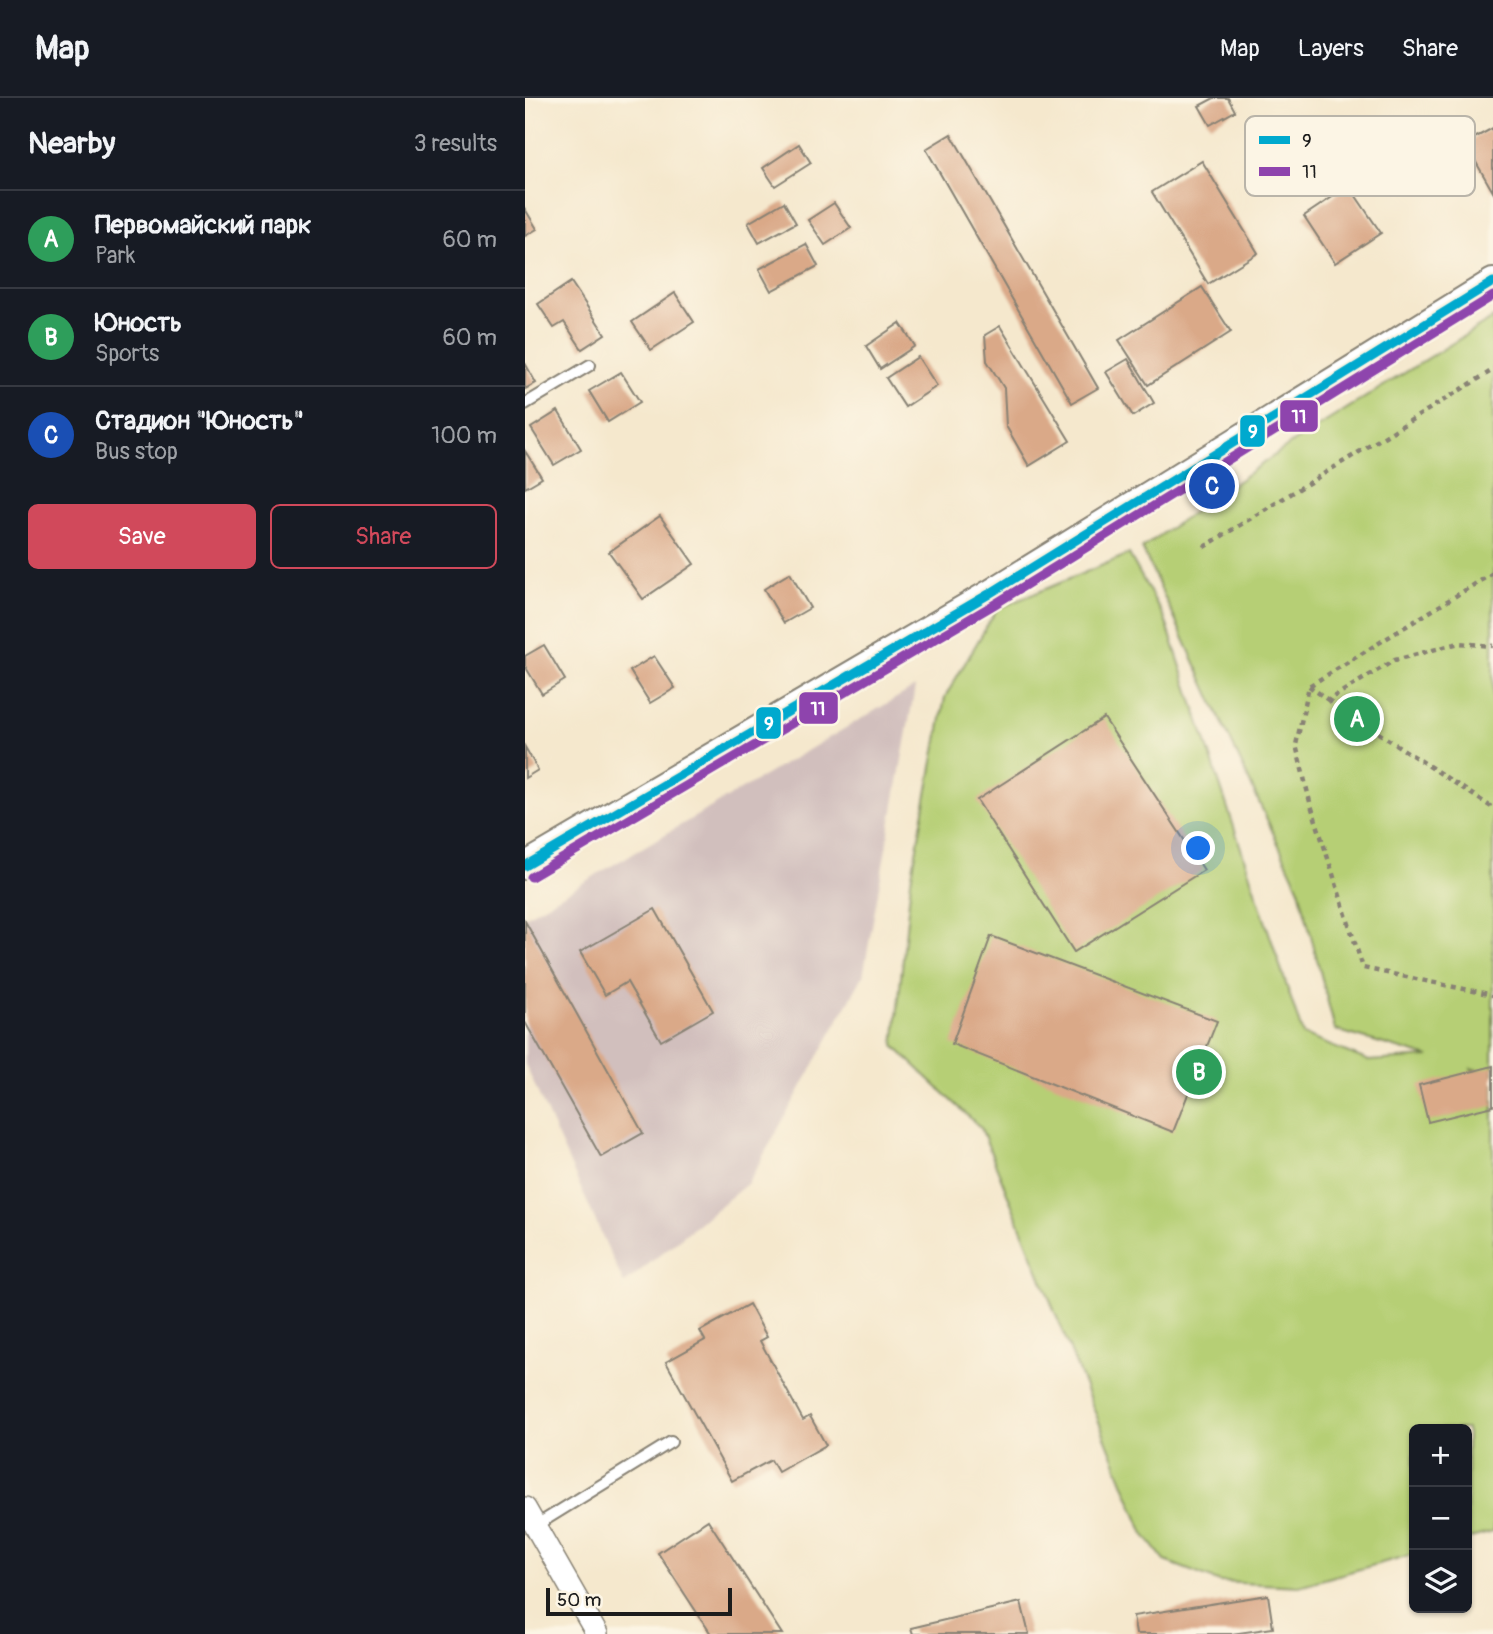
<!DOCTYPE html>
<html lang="en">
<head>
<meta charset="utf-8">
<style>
  :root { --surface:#171b24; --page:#242831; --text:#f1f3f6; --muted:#9ea1a6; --line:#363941; --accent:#d1495b }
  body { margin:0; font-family:Pangolin,sans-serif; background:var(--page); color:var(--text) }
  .controls { position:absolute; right:21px; bottom:21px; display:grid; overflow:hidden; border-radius:10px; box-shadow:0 2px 5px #0004 }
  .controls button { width:63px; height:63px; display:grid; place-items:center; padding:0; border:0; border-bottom:2px solid var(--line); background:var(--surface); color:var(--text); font:35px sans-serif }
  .scale { position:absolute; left:21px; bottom:18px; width:186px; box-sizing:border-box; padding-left:7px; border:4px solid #1c1c1c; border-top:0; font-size:19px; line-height:24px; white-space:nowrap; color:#1c1c1c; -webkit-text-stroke:5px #fcf5e5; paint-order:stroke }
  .you { position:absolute; left:674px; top:751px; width:24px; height:24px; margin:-18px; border:5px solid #fff; border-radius:50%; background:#1a73e8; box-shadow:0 0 0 10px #1a73e833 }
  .badge { display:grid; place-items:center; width:46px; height:46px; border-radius:50%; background:var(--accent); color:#fff; font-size:23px; font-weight:700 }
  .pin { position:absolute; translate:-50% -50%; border:4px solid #fff; box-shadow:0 2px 7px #0006 }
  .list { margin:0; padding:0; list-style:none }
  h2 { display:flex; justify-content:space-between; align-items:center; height:91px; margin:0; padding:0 28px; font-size:30px }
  h2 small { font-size:23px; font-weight:400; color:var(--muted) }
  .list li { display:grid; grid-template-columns:46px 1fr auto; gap:21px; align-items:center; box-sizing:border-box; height:98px; padding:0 28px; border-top:2px solid var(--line) }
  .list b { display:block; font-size:26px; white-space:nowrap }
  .list p { margin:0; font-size:23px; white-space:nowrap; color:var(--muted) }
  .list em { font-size:23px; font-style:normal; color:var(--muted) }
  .actions { display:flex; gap:14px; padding:21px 28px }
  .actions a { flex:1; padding:16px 0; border:2px solid var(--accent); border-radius:10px; text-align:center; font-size:24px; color:var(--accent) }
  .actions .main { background:var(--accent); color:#fff }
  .icon { flex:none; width:38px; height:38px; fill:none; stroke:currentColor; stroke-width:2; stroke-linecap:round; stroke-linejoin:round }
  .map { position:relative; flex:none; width:968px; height:1536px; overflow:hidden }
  header { display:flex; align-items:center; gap:42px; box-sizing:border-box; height:98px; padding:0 35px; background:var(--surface); border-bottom:2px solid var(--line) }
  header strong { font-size:33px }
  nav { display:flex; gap:38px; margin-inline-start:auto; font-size:24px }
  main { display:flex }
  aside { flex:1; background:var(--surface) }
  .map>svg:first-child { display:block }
  .industrial { fill:#d1bfbd }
  .green { fill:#b6cf74; stroke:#697648; stroke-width:2 }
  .building { fill:#daa988 }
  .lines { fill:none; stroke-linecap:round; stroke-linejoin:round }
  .service-casing { stroke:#888274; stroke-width:14 }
  .minor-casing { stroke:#888274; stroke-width:24 }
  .tertiary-casing { stroke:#888274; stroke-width:30 }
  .path { stroke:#888274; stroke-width:4.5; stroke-dasharray:5 5; stroke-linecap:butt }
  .service { stroke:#fff; stroke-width:10 }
  .minor { stroke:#fff; stroke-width:21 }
  .tertiary { stroke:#fff; stroke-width:26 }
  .bus-1-casing { stroke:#fcf5e5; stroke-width:14 }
  .bus-2-casing { stroke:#fcf5e5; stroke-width:14 }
  .bus-1 { stroke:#00a9ce; stroke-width:9 }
  .bus-2 { stroke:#8e44ad; stroke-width:9 }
  .key { fill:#fcf5e5; stroke:#b9b4a9; stroke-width:2 }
  .key-label { font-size:19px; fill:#1c1c1c }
  .line-badge { stroke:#fcf5e5; stroke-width:2.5 }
  .badge-label { font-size:19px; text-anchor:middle; font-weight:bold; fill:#fff }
</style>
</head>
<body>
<header>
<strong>Map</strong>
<nav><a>Map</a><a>Layers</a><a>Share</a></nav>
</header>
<main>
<aside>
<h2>Nearby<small>3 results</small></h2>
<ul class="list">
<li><span class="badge" style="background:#2e9e5b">A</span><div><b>Первомайский парк</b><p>Park</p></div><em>60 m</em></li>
<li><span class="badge" style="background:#2e9e5b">B</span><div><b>Юность</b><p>Sports</p></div><em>60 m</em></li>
<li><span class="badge" style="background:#1a4fb4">C</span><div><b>Стадион &quot;Юность&quot;</b><p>Bus stop</p></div><em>100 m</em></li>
</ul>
<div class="actions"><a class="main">Save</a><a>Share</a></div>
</aside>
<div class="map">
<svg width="968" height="1536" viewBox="0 0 968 1536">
  <rect width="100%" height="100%" fill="#fcf5e5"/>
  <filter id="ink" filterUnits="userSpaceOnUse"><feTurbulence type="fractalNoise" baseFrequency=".0143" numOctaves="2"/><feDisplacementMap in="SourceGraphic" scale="14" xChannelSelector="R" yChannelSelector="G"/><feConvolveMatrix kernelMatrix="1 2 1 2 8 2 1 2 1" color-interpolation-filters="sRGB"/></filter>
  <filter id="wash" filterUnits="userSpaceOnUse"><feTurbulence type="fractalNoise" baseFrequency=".00686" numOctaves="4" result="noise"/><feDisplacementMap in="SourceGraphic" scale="28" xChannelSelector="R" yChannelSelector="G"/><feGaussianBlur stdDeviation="1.57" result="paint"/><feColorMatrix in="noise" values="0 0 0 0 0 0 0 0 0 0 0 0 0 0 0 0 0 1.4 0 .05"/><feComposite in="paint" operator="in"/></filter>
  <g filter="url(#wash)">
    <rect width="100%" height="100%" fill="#f5e8cd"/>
    <path class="industrial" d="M390,589L338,878L223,1085L99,1186L0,966V819Z"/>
    <path class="green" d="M968,220V976L945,970L968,986V1434L942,1441V1331H889V1456L774,1488L695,1484L640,1463L619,1436L456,1030L369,948L386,782L420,599L472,511L604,456L640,521L778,937L844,963L904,959L810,932L774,791L617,450L770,343Z"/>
    <g id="blocks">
      <g class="building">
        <path d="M689,0H703L710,13L685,27L674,8Z"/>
        <path d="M968,30V94L940,45Z"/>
        <path d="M426,36L573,290L547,305L401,51Z"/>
        <path d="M274,46L286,65L250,88L238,70Z"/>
        <path d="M677,63L733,155L683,186L627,94Z"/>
        <path d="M824,88L856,135L810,165L779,118Z"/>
        <path d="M259,104L271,125L234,145L223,125Z"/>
        <path d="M309,105L326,130L300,147L283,122Z"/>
        <path d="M0,111L12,131L0,138Z"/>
        <path d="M281,146L293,168L246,193L234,171Z"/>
        <path d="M46,184L80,236L57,251L39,224L29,230L13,206Z"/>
        <path d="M677,189L706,234L623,287L594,242Z"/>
        <path d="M150,195L169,224L126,252L107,224Z"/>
        <path d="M375,225L390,248L355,271L341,248Z"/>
        <path d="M475,228L545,343L504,368L481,328L479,290L462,263L460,237Z"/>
        <path d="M393,259L412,288L380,309L361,280Z"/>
        <path d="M603,261L629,305L608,318L581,274Z"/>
        <path d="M0,265L11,285L0,291Z"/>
        <path d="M96,274L115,304L83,324L64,293Z"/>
        <path d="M33,313L56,351L29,367L6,330Z"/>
        <path d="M0,353L17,380L0,390Z"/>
        <path d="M135,418L169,466L118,501L84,454Z"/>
        <path d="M265,475L285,510L259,525L239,491Z"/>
        <path d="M19,547L40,582L17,596L0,568V558Z"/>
        <path d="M129,558L150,590L125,605L105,573Z"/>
        <path d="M579,620L679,772L549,854L452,702Z"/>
        <path d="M0,649L13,672L0,680Z"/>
        <path d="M130,811L188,913L136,943L102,884L80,897L55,854Z"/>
        <path d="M0,823L118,1035L76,1059L0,924Z"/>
        <path d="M466,838L692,923L648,1034L427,946Z"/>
        <path d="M968,968V1008L903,1024L894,987Z"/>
        <path d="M224,1206L242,1239L235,1243L278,1322L285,1318L301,1347L253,1374L246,1362L207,1383L141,1264L180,1242L175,1233Z"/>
        <path d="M183,1422L257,1536H186L133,1455Z"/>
        <path d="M743,1497L748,1530L707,1536H611L608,1518Z"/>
        <path d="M496,1504L504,1536H388L386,1530Z"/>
      </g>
    </g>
  </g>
  <g filter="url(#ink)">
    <use href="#blocks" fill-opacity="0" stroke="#888274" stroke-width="2"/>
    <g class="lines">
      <g class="service-casing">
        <g id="service">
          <path d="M0,306L65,267"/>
          <path d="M10,1428L146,1344"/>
        </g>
      </g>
      <g class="minor-casing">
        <path id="minor" d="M0,1410L72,1536"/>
      </g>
      <g class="tertiary-casing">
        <path id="tertiary" d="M0,768L464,496L968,184"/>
      </g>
      <g class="path">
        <path d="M679,449L968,272"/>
        <path d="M968,475L784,588L771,647L785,704L838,870L968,897"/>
        <path d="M784,588L803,602L870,562L934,545L968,548"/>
        <path d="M803,602L968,710"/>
      </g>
      <use href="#service" class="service"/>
      <use href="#minor" class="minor"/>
      <use href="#tertiary" class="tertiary"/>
      <g class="bus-1-casing">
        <path id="bus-1" d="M0,768L464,496L968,184"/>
      </g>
      <g class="bus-2-casing">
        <path id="bus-2" d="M6,779L470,506L968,198"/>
      </g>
      <use href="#bus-1" class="bus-1"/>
      <use href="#bus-2" class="bus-2"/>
    </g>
  </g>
  <rect x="720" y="18" width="230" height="80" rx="10" class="key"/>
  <rect x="734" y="38" width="31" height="8" fill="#00a9ce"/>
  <rect x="734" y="69" width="31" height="9" fill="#8e44ad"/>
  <g class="key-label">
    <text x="777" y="49">9</text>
    <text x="777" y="80">11</text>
  </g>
  <g class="line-badge">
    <rect x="754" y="301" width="40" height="34" rx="7" fill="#8e44ad"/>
    <rect x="714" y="316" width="27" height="34" rx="7" fill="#00a9ce"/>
    <rect x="273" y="593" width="41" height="34" rx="7" fill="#8e44ad"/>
    <rect x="230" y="608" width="27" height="34" rx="7" fill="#00a9ce"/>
  </g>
  <g class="badge-label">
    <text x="774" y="325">11</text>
    <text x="728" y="340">9</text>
    <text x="293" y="617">11</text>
    <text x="244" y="632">9</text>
  </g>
</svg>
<div class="controls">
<button>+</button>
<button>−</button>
<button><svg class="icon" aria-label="layers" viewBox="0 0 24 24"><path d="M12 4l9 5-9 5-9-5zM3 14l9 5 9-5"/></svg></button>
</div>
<div class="scale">50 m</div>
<div class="you"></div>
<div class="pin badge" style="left:832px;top:621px;background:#2e9e5b">A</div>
<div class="pin badge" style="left:674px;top:974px;background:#2e9e5b">B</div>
<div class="pin badge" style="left:687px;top:388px;background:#1a4fb4">C</div>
</div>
</main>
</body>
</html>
